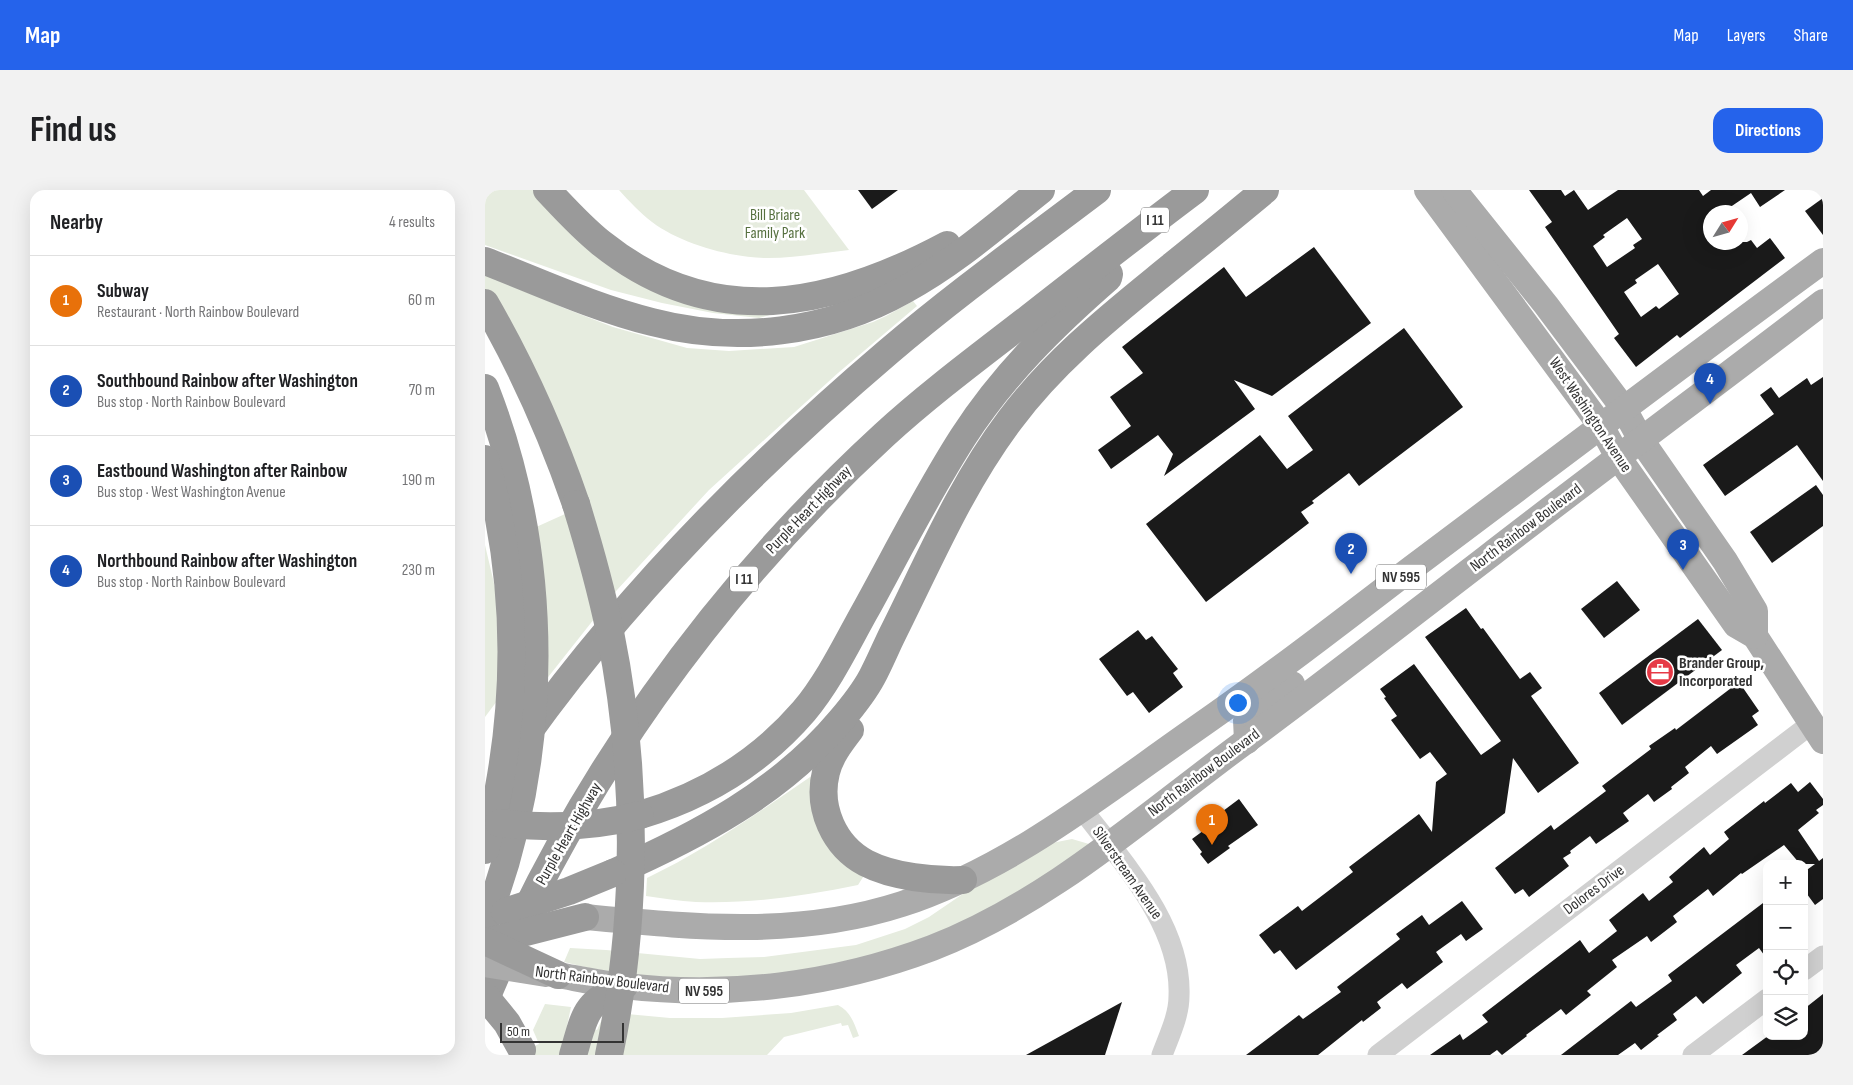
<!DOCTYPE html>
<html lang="en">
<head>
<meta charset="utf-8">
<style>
  :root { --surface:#fff; --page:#f2f2f2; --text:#202124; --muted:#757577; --line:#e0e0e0; --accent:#2563eb }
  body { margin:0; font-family:"Sofia Sans Condensed",sans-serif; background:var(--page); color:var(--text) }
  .controls { position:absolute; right:15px; bottom:15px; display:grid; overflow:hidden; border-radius:10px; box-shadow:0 5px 20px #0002 }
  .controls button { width:45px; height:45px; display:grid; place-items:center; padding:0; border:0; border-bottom:1px solid var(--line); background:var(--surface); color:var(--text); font:25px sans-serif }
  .compass { position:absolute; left:1218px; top:15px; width:45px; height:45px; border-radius:50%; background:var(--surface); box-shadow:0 5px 20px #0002; rotate:53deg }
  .scale { position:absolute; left:15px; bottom:12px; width:124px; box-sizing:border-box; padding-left:5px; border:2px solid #333; border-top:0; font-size:14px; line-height:18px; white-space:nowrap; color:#333; -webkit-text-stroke:4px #fff; paint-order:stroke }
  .you { position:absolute; left:752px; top:512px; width:18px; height:18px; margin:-12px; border:4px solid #fff; border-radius:50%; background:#1a73e8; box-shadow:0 0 0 8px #1a73e833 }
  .badge { display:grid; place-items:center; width:32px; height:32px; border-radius:50%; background:var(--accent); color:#fff; font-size:16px; font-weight:700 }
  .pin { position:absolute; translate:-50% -41px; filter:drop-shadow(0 1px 2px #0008) }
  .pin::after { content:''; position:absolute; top:26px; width:18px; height:15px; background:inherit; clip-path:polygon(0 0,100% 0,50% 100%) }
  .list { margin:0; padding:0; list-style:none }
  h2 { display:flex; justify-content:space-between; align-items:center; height:65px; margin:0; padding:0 20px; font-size:21px }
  h2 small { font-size:16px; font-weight:400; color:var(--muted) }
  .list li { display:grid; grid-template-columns:32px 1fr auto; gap:15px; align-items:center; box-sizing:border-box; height:90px; padding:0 20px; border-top:1px solid var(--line) }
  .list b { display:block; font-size:19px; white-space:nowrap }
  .list p { margin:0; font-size:16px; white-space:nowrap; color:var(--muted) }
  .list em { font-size:16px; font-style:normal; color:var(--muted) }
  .icon { flex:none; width:28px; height:28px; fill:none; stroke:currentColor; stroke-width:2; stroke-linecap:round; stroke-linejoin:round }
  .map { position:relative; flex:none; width:1338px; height:865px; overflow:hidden; border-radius:15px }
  header { display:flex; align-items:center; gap:30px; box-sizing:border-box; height:70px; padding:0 25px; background:var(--accent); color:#fff }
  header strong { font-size:24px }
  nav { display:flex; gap:28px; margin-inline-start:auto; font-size:18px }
  .intro { display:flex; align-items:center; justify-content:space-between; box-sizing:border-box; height:120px; padding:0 30px }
  h1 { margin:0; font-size:35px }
  .button { padding:12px 22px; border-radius:15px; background:var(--accent); color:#fff; font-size:18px; font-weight:700 }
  main { display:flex; gap:30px; padding:0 30px }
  aside { flex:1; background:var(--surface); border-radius:15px; box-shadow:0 5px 20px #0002 }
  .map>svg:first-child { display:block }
  .green { fill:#e6ecdf }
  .building { fill:#1a1a1a; fill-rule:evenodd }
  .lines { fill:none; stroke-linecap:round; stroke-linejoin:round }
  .minor { stroke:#d0d0d0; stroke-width:21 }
  .major { stroke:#ababab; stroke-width:26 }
  .highway { stroke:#9a9a9a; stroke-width:28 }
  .major-bridge { stroke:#ababab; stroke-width:26 }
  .highway-bridge { stroke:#9a9a9a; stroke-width:28 }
  .labels { text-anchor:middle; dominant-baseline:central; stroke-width:5; stroke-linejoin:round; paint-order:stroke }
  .shield { fill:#fff; stroke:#707070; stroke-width:1 }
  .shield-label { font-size:15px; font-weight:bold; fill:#333 }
  .park-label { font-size:16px; fill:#56703f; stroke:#fff }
  .street-label { font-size:16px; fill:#333; stroke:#fff }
  .poi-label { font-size:16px; font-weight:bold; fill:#333; stroke:#fff; text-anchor:start }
</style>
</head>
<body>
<header>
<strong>Map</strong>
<nav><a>Map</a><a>Layers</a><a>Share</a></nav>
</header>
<div class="intro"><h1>Find us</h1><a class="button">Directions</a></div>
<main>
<aside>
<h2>Nearby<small>4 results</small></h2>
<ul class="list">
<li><span class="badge" style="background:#e8710a">1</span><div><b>Subway</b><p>Restaurant · North Rainbow Boulevard</p></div><em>60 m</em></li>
<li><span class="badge" style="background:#1a4fb4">2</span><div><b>Southbound Rainbow after Washington</b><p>Bus stop · North Rainbow Boulevard</p></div><em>70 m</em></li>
<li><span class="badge" style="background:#1a4fb4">3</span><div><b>Eastbound Washington after Rainbow</b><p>Bus stop · West Washington Avenue</p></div><em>190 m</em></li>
<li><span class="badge" style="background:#1a4fb4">4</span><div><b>Northbound Rainbow after Washington</b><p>Bus stop · North Rainbow Boulevard</p></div><em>230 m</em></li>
</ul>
</aside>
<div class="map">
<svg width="1338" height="865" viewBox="0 0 1338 865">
  <rect width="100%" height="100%" fill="#fff"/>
  <g class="green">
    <path d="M0,0H49L89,42L125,77L182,103L298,121L274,128L228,123L177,113L126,100L0,55Z"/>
    <path d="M134,0H319L364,60C337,63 310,68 283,68C247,68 196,54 167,32C155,23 144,11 134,0Z"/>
    <path d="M0,83L79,118L128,137L202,158L244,161L309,157L388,132L401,126L428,111L432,116L353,183L224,300L132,400L60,491L12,511L0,527V355L12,406L49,338L80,324L63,275L37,211L0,138Z"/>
    <path d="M328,585L380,684L373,695C319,706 266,714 211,712C194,711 177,708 161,706L162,688C221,660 274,622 328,585Z"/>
    <path d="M587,649L604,654L576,677L479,732L400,763L284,787L165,788L104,778L79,772L85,758L121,760L215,769L243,768L279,767L371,755L420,739L444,727L488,697L567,653Z"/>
    <path d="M60,814L86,817L82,836L85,837L77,865H50L47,857L54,854L48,840Z"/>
    <path d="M353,815C366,822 369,833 374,846L368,848L363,835L357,836L356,833L299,847L282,865H101L109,839L112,840L119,825L142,824L185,828H237L306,823Z"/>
  </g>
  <g class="building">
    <path d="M373,0H413L387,19Z"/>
    <path d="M1044,0H1076L1080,6L1089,0L1103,20L1133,0H1214L1218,6L1226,0H1300L1275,17L1266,3L1238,22H1226V52H1262L1266,50L1272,58L1285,48L1300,68L1195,148L1192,145L1151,177L1129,148L1134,144L1060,37L1067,32ZM1142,28L1157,49L1148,55L1150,58L1122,77L1108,56L1120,47L1118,45ZM1173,74L1194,104L1174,119L1171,116L1156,127L1139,102L1152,93L1150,90Z"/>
    <path d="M1338,8V45L1320,21Z"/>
    <path d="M829,57L886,133L787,206L749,190L770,219L679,286L688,264L673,245L626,279L613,260L646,236L625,207L658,183L637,157L739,77L761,107Z"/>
    <path d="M919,138L978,217L874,296L864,283L827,311L829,313L816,322L824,333L721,412L661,334L775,245L802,279L828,260L803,226Z"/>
    <path d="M1338,187V291L1312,255L1240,306L1218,275L1289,224L1275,205L1286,197L1294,208L1322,188L1326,195Z"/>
    <path d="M1331,295L1338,305V336L1287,373L1265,342Z"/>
    <path d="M1132,391L1155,420L1119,448L1096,419Z"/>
    <path d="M981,418L996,439L998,438L1035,489L1045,482L1057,498L1046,506L1094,573L1053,603L1028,568L1020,623L811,780L795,760L789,764L774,745L813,716L817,721L868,682L864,677L934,624L947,642L951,592L962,584L945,562L935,569L906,530L912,526L899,508L901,507L895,499L929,474L996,565L1016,551L940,447Z"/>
    <path d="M1213,429L1237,460L1137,535L1114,503Z"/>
    <path d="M653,440L661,450L667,446L693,479L688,483L698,497L664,523L648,502L642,506L614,469Z"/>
    <path d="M1254,492L1274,521L1267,526L1273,535L1232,564L1226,556L1200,577L1204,583L1186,597L1187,599L1169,612L1163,604L1138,623L1144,631L1111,654L1105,646L1085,661L1086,663L1078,668L1084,676L1044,707L1038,699L1030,704L1010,678L1066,635L1069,640L1121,601L1117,596L1166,559L1164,556L1190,538L1191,540Z"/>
    <path d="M1325,592L1338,609V615L1331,620L1334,623L1313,640L1334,671L1338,668V709L1330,715L1319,700V682L1330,674H1315L1299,655L1257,684L1256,683L1228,706L1223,699L1188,726L1192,732L1166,752L1162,746L1127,770L1132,777L1102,801L1106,805L1081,825L1076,819L1041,845L1042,846L1017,865L1012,860L1005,865H945L975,844L978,850L1003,832L997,825L1095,750L1104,763L1132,741L1124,730L1158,703L1164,711L1188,692L1184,687L1219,657L1225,665L1244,649L1239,642L1279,611L1280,613L1306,593L1313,602Z"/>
    <path d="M754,609L773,635L743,656L745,658L723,674L715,664L717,662L707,649L737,627L734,624Z"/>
    <path d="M1282,710V769L1274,758L1251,775L1257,783L1218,814L1211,806L1188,824L1192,830L1172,845L1174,846L1156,860L1150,853L1133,865H1076L1146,811L1151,817L1187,791L1183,785Z"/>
    <path d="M977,711L998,739L981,751L976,744L951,762L958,772L922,799L917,793L892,812L896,818L878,832L877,830L833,865H761L814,825L818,829L856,802L852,797L915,749L911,744L937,725L944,735Z"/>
    <path d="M1338,804V865H1257L1283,846H1319V819Z"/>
    <path d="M637,812L620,865H541Z"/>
  </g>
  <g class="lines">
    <g class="minor">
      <path d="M597,619C637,672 697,735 694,806C694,826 684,846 677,865"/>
      <path d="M1319,780L1338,766"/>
      <path d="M893,865L1326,534"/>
      <path d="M1208,865L1282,809"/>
    </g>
    <g class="major">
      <path d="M942,0L1116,236L1133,267L1251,435L1270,446L1338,551"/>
      <path d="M969,0L1061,115L1139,219L1156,250L1240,371L1270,421V446"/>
      <path d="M762,551L761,530L767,523L807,494"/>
      <path d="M100,727C208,737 312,748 417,714C526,678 616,605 709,540C781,490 850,437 919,384C1058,280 1197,174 1338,71"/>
      <path d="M73,785C95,789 117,794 139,796C243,808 349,795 447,758C563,713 658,627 757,554C839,494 919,431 1000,369C1112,282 1226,198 1338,112"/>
    </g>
    <g class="highway">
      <path d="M62,0C79,18 96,37 116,53C228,143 346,117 462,55"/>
      <path d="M0,71C54,92 110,118 167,132C251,154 343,143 419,100C469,73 512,35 556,0"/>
      <path d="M0,113C37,177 67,244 91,314"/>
      <path d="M365,540C355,553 345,566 341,582C332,618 349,656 381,673C408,687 449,691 478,690"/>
      <path d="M39,548C143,403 268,277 403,162C470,105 542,53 612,0"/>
      <path d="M155,625C219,606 276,571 319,521C344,491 361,455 380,421C412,363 442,303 478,247C518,185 568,136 623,88L624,84"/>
      <path d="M128,683C212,646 296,602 356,530C367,517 379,502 387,487C395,472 401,457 408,443C444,371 476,295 525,230C566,175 618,132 671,89C708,59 744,30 780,0"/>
      <path d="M0,811C89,596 228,402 399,245C445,203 495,166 544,128C599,85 654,42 710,0"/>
      <path d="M88,865C100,826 98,813 139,796"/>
    </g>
    <path class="major-bridge" d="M0,774L61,784"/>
    <g class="highway-bridge">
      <path d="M0,198C66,367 66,564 0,733"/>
      <path d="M0,269C36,398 34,531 0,660"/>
      <path d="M91,314C104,356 116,399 125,442C153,580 153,727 124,865"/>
      <path d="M14,633C62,639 109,637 155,625"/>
      <path d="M20,722L84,701L128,683"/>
      <path d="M2,752L100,727"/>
      <path d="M2,752L73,785"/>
      <path d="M0,806L22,833L37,860"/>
    </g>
  </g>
  <defs>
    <g id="office-disc" transform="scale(1.4375)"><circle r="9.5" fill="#e63946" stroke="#fff"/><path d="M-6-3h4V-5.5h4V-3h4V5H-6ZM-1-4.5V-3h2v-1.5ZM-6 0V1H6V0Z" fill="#fff"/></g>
  </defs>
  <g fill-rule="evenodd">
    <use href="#office-disc" x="1175" y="482"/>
  </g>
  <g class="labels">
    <g class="shield">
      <rect x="656" y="17.5" width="28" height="25" rx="4"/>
      <rect x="891" y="374.5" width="50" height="25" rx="4"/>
      <rect x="245" y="376.5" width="28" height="25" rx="4"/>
      <rect x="194" y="788.5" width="50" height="25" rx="4"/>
    </g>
    <g class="shield-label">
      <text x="670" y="30">I 11</text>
      <text x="916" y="387">NV 595</text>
      <text x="259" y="389">I 11</text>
      <text x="219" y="801">NV 595</text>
    </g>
    <g class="park-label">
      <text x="290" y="25">Bill Briare<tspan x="290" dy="18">Family Park</tspan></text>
    </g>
    <g class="street-label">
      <text transform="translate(1105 225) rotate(56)">West Washington Avenue</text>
      <text transform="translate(324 320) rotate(-46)">Purple Heart Highway</text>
      <text transform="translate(1041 338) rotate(-37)">North Rainbow Boulevard</text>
      <text transform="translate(719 583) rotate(-37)">North Rainbow Boulevard</text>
      <text transform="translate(84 644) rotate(-60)">Purple Heart Highway</text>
      <text transform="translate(642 683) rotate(55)">Silverstream Avenue</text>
      <text transform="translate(1109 700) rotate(-37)">Dolores Drive</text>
      <text transform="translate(117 790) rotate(7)">North Rainbow Boulevard</text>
    </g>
    <g class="poi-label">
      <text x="1194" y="473">Brander Group,<tspan x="1194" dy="18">Incorporated</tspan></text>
    </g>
  </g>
</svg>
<div class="controls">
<button>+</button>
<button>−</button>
<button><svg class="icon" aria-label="locate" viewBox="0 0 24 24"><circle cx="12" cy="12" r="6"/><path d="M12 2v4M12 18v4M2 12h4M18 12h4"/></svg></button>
<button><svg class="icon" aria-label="layers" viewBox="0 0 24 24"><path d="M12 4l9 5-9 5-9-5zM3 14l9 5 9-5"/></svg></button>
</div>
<svg class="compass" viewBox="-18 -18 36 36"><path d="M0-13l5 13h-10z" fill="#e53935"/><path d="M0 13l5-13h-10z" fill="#757577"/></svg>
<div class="scale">50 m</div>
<div class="you"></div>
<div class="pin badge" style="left:727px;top:655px;background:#e8710a">1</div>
<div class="pin badge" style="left:866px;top:384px;background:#1a4fb4">2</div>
<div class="pin badge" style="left:1198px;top:380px;background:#1a4fb4">3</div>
<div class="pin badge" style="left:1225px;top:214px;background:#1a4fb4">4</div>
</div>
</main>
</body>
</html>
